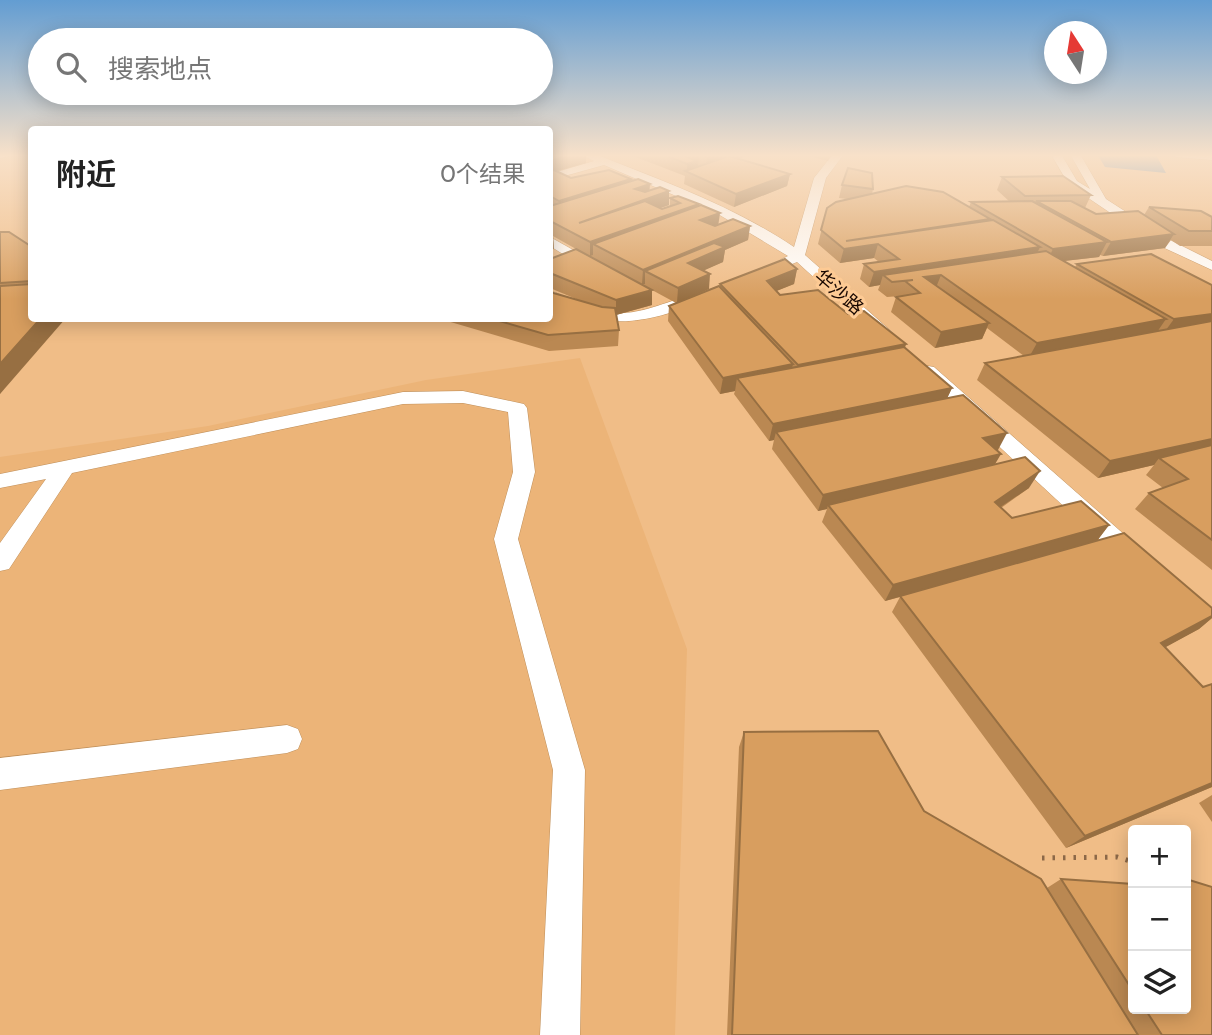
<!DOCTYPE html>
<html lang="zh">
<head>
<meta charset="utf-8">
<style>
  :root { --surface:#fff; --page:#f2f2f2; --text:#222; --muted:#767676; --line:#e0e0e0 }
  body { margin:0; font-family:Cabin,"Noto Sans SC",sans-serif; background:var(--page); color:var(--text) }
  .controls { position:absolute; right:21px; bottom:21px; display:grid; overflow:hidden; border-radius:7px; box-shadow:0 4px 18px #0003 }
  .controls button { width:63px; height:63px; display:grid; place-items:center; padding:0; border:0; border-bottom:2px solid var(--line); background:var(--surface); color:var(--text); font:35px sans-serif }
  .compass { position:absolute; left:1044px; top:21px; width:63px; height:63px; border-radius:50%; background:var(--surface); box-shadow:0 4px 18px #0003; rotate:348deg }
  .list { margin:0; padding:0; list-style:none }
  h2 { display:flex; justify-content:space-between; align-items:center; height:91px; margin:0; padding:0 28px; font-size:30px }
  h2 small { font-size:23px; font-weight:400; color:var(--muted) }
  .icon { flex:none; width:38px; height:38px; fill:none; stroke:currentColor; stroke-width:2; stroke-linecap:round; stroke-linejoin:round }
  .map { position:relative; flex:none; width:1212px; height:1035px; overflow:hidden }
  .search { position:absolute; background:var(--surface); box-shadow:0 4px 18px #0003; left:28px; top:28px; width:525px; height:77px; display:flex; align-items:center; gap:18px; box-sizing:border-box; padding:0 24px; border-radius:38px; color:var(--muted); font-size:26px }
  .panel { position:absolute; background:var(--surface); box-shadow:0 4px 18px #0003; left:28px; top:126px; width:525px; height:196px; border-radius:7px }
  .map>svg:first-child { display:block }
  .built { fill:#ecb478 }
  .water { fill:#3d7bb1 }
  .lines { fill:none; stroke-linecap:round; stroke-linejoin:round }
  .minor-casing { stroke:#bf8f5a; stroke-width:1 }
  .path { stroke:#8b6848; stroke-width:5; stroke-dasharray:2.5 8; stroke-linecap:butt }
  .minor { fill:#fff; fill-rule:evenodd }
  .wall { fill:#ba8852 }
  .shaded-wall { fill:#976f42 }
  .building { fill:#d89e5f; stroke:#976f42; stroke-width:2 }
  .labels { text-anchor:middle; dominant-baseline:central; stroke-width:6; stroke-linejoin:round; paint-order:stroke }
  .far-street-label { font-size:19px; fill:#180700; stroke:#fdca94 }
</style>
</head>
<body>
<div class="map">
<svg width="1212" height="1035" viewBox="0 0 1212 1035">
  <rect width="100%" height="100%" fill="#f0bd87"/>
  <path class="built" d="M580,358L687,649L675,1035H0V457L208,426L426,380Z"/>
  <path class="water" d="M1097,154L1156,155L1166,173L1105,167Z"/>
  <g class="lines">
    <g class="minor-casing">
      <g id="minor">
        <path d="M0,154H19L0,158Z"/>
        <path d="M580,154H595C663,181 733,206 794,247L814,178L833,154H844L826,178L805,255L892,332L890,336H878L797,262L785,267L780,266V260L788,256L718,214L604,165L550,180V174L594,161Z"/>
        <path d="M1051,154H1061L1077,181L1090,189L1070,154H1080L1106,199L1168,239L1212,261V270L1158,245L1069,185Z"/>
        <path d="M1171,154H1212V160L1176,157Z"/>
        <path d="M550,237L600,265L602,268L600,271H590L550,246Z"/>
        <path d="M550,291C566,295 579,307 596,311C633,320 663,302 698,293L706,298C699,305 686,308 676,311C630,326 592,326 550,302Z"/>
        <path d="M928,366L934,367L1143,551L1146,557L1143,563L1134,566L1125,563L922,375L919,371Z"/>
        <path d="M463,391L524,404L527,408L535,472L518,539L585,770L580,1035H540L553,770L494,539L513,472L508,412L463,403L403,404L72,473L9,569L0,571V543L46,479L0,488V474L403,392Z"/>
        <path d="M287,725L298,729L302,739L298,749L287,753L0,790V758Z"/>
      </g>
    </g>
    <path class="path" d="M1042,858L1117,857L1133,862"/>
    <use href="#minor" class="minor"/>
  </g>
  <g class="wall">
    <path d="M550,154H586V163L558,171L571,178L631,179V181L650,191L669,205L660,208L662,209L670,206V198L699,206L718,225L750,226L748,240L725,250L723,262L704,270L709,289L691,297L720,287V284L797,269L794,284L776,291L780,295L848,314L906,344L905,348L952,388L947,398L998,450H996L995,465L1029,488L1001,508L1012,518L1109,525L1097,541L1212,608V618L1199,629L1165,647L1203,687L1212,684V787L1066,848L892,612L900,597L885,601L822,522L827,509L818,511L772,449L774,440L769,441L734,394L735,391L720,394L668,321L669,306L676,303L652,290V305L616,315L619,330L618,346L549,351L437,318H550L581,301L550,288V259L576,249L553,236L554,249L550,250Z"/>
    <path d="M633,154H752L739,159L790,174L787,186L734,207L684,184L685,176L633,156Z"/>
    <path d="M805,154H832L828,161L805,155Z"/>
    <path d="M1002,177L1091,195L1085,208L1096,214L1144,215L1149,207L1212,217V246H1180L1171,240L1165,248L1103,256L1100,255L1099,257L1064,261L1075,267L1077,264L1212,285V570L1135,509L1149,493L1163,488L1146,475L1154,465L1098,478L977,380L985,363L1024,356L987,328L982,339L935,348L891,312L896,297L900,296L887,297L878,290L880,285L869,287L860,279L864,264L879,262L874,258L840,263L818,244L827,208L847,199L839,198L842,185L873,189L872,194L969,207L971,202H1010L997,190Z"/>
    <path d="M0,232L32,247V318L0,394Z"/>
    <path d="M744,732L924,811L1047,888L1061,879L1133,884V1009H1186L1212,1035H727L739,747Z"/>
    <path d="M1212,795V822L1199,803Z"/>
  </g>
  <g class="shaded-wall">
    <path d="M574,154H586V163L550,173V161Z"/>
    <path d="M699,154L698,166L687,171V164L691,163L692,156Z"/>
    <path d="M715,154H752L706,169L707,157Z"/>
    <path d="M790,174L787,186L734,207L736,194Z"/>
    <path d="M631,179V192L560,215L559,201Z"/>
    <path d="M650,184L649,197L635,189Z"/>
    <path d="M669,191V205L579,237V223Z"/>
    <path d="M699,204L698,218L593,244V255L590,256V242Z"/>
    <path d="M720,213L718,227L699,234L700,220Z"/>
    <path d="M990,219L985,233L878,244L874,258L840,263L846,241Z"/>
    <path d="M750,226L748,240L725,250L723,262L687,278L645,271V284H642L643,270Z"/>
    <path d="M553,234L554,249L550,250V235Z"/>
    <path d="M1174,234L1165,248L1103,256L1111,242Z"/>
    <path d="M1107,242L1099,257L1046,263L1053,249Z"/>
    <path d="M1040,247L1033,262L941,275L935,290L924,278L883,275L880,285L869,287L874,272Z"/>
    <path d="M797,269L794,284L764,296L767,281Z"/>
    <path d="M710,274L709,289L677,303L678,288Z"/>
    <path d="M652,290V305L616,315V300Z"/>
    <path d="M1212,314V328L1163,334L1174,319Z"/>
    <path d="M41,318H66L0,394V364Z"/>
    <path d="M1166,319L1155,335L1028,359L1037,343Z"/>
    <path d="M989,323L982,339L935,348L941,332Z"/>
    <path d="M906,344L900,360L794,381L798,365Z"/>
    <path d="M793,364L789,381L737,378L735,391L720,394L723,378Z"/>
    <path d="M952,388L944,405L776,432L774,440L769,441L773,424Z"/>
    <path d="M1007,433L998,450L974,455L983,438Z"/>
    <path d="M1212,439V452L1159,458L1154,465L1098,478L1110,461Z"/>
    <path d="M1001,454L991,471L828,505L827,509L818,511L823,495Z"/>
    <path d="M1040,471L1029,488L984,518L995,502Z"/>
    <path d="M1109,525L1096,542L885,601L893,585Z"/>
    <path d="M1212,616V618L1199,629L1144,659L1161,643Z"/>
    <path d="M1212,783V787L1066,848L1085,836Z"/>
  </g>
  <g class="building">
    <path d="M550,154H574L550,161Z"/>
    <path d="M662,154H680L697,161L687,164Z"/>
    <path d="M701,154H715L707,157Z"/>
    <path d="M729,156L790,174L736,194L685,171Z"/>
    <path d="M848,168L872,173L873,189L842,185Z"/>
    <path d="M554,170L571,178L609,170L631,179L559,201L550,196V171Z"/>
    <path d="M1063,176L1091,195L1025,196L1002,177Z"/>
    <path d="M638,179L650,184L635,189L645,192L660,187L669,191L579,223L645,201L662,209L680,203L670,198L678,196L699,204L590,242L550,221V206Z"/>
    <path d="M906,186L943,192L990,219L846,241L993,220L1040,247L874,272L864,264L899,259L878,244L844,249L821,230L827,208L836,202Z"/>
    <path d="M1032,201L1107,242L1053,249L971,202Z"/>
    <path d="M1036,201H1071L1096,214L1138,211L1174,234L1111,242Z"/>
    <path d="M701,205L720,213L700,220L715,226L733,219L750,226L643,270L593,244Z"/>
    <path d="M1149,207L1201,211L1212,217V231H1189Z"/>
    <path d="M0,232H9L32,247V281L0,283Z"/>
    <path d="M714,243L725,247L688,263L710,274L678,288L645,271Z"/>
    <path d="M576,249L652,290L616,300L550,273V259Z"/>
    <path d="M1046,251L1166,319L1037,343L941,275L924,277L989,323L941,332L896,297L920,293L905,281L913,280L892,282L883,275Z"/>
    <path d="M1151,254L1212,285V314L1174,319L1077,264Z"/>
    <path d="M785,259L797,269L767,281L780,295L818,290L848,314L864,311L906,344L798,365L720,284Z"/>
    <path d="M32,284V318H41L0,364V286Z"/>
    <path d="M719,286L793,364L723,378L669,306Z"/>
    <path d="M550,292L602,307L615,308L619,330L548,335L489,318H550Z"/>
    <path d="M1212,321V439L1110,461L985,363Z"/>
    <path d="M904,347L952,388L773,424L737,378Z"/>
    <path d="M963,395L1007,433L983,438L1001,454L823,495L776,432Z"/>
    <path d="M1212,445V540L1149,493L1188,479L1159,458Z"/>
    <path d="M1025,457L1040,471L995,502L1012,518L1081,501L1109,525L893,585L828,505Z"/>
    <path d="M1124,533L1212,608V616L1161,643L1203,687L1212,684V783L1085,836L900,596Z"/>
    <path d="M878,731L924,811L1041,879L1138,1035H732L744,732Z"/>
    <path d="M1061,879L1133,884V991Z"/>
    <path d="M1186,879L1212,887V1035H1162L1145,1009H1186Z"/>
  </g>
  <linearGradient id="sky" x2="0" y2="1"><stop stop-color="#639dd2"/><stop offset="0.52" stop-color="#f8e1c9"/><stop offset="1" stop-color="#f8e1c9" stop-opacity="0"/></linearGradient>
  <rect width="1212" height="299" fill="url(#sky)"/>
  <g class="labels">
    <g class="far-street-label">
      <text transform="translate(839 292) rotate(41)">华沙路</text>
    </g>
  </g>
</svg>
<div class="controls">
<button>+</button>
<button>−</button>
<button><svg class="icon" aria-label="layers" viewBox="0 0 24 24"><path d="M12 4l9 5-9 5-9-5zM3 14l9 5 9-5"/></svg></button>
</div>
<svg class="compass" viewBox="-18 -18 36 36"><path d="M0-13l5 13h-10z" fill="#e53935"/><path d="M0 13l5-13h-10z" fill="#767676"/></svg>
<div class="search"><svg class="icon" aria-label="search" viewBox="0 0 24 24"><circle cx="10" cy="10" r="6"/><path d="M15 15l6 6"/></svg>搜索地点</div>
<section class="panel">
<h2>附近<small>0个结果</small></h2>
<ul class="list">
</ul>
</section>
</div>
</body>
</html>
